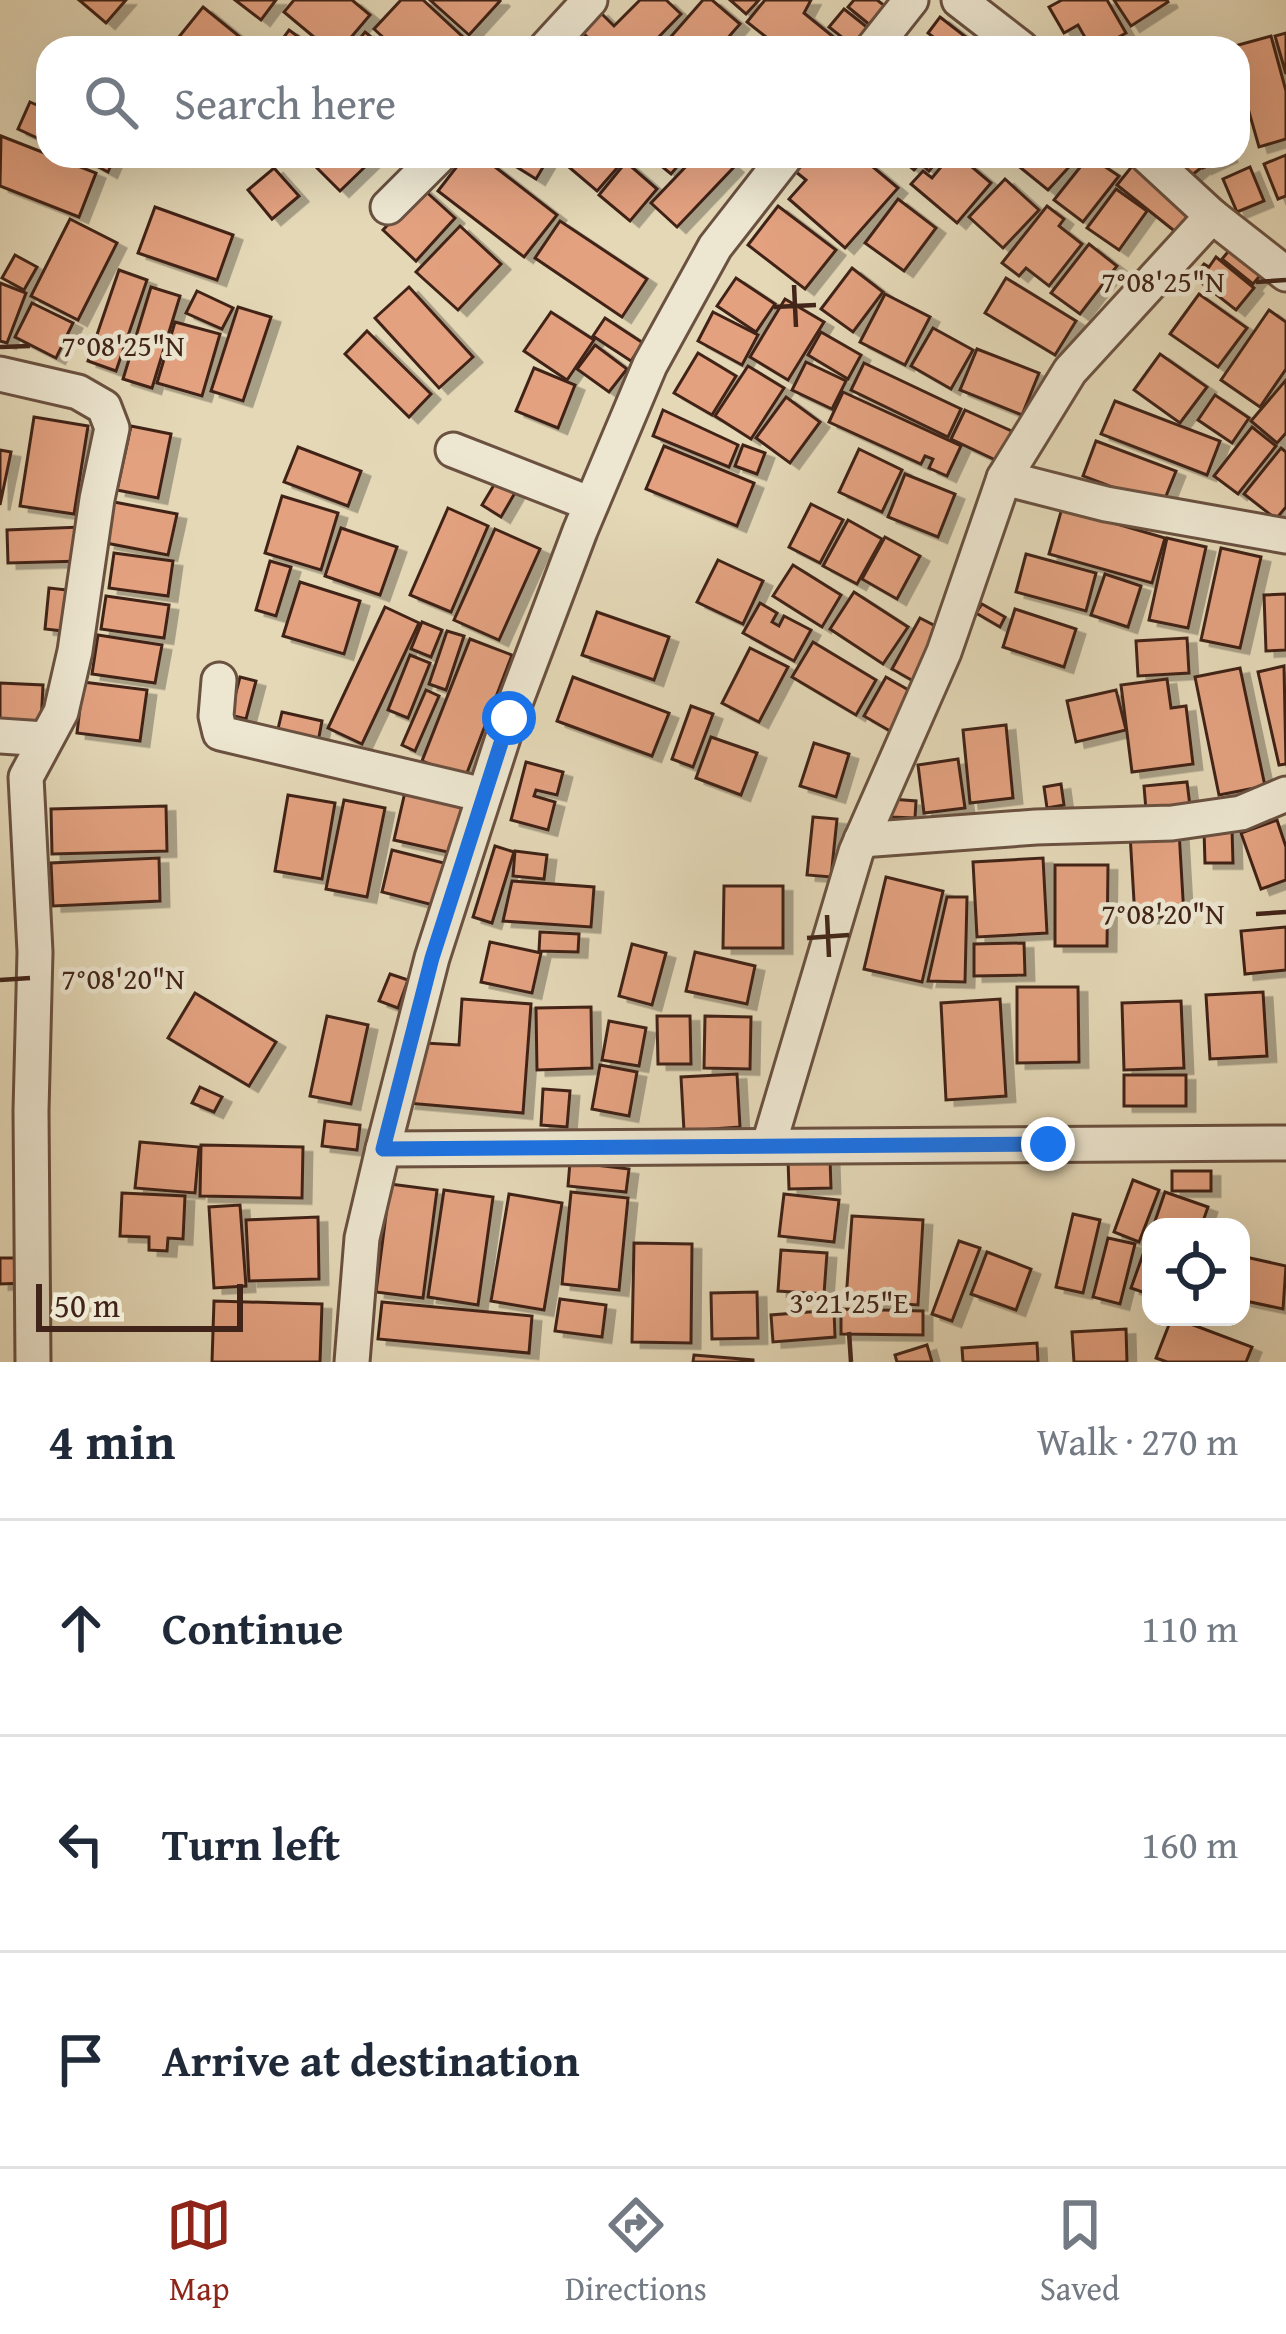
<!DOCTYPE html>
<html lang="en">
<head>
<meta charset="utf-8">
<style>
  :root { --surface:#fff; --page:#f6f6f7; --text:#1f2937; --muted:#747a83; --line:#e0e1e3; --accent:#8f2418 }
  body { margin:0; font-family:"Gentium Book Plus",serif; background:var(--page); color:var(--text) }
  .controls { position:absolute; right:36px; bottom:36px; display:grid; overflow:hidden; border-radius:24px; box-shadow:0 12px 48px #0002 }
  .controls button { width:108px; height:108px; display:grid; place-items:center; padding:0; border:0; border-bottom:3px solid var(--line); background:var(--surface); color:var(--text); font:60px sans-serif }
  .scale { position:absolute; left:36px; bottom:30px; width:207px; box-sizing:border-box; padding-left:12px; border:6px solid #412419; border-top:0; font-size:33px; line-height:42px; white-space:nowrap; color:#412419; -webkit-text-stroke:9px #ede6d0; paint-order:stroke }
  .stop { position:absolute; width:36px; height:36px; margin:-27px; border:9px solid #1a73e8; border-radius:50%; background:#fff }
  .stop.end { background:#1a73e8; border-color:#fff; box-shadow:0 3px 12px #0008 }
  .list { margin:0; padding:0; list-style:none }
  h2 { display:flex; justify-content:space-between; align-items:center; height:156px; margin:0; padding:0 48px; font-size:51px }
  h2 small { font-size:39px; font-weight:400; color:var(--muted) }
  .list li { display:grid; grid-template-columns:78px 1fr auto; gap:36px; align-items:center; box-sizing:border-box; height:216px; padding:0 48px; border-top:3px solid var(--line) }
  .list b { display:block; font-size:45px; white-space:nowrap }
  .list em { font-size:39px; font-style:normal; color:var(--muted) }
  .icon { flex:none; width:66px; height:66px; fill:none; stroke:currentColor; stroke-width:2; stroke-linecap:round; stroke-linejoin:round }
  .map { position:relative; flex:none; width:1286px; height:1362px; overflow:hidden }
  .search { position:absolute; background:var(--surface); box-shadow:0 12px 48px #0002; left:36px; right:36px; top:36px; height:132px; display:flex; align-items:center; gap:30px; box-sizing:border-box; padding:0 42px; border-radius:36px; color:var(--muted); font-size:45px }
  .sheet { height:804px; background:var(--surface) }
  nav { display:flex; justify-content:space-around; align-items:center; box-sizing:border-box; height:168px; border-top:3px solid var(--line); background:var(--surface); font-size:33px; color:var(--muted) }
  nav a { display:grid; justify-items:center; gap:6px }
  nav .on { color:var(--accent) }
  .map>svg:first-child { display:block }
  .building { fill:#e3a180; stroke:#412419; stroke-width:3; filter:url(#shadow) }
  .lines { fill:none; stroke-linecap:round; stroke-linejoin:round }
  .street-casing { stroke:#6a5140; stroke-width:39 }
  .street { stroke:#ede6d0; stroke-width:33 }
  .route { stroke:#1a73e8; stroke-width:15 }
  .ticks { fill:none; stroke:#412419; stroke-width:4.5 }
  .ticks-label { font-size:30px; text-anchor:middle; fill:#412419; stroke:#ede6d0; stroke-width:9; stroke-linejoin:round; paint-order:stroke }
</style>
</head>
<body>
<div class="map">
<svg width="1286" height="1362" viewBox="0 0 1286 1362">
  <defs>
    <filter id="shadow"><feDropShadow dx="9" dy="5.5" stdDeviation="0" flood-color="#0004"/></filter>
  </defs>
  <rect width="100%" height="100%" fill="#e4d8b7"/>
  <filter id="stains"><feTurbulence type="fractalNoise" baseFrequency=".00167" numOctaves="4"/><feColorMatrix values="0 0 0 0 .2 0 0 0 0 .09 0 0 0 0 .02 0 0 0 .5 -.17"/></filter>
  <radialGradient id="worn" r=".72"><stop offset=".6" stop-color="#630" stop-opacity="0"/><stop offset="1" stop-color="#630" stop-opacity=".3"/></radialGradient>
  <g class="building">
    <path d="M79,0H126L106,23Z"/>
    <path d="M235,0H276L261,20Z"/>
    <path d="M294,0H352L370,15L342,48H327L284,12Z"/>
    <path d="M401,0H423L464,38L456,48H395L374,29Z"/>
    <path d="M430,0H499L500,1L469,35Z"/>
    <path d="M640,0H666L681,14L648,48H599L580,30L599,11L614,26Z"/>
    <path d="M703,0H712L740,24L719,48H661Z"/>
    <path d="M730,0H759L746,14Z"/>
    <path d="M765,0H811L804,13L836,39L829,48H780L747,22Z"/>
    <path d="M854,0H877L885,6L870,25L848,7Z"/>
    <path d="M1062,0H1107L1126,33L1099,48H1091L1078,25L1064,33L1049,7Z"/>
    <path d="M1114,0H1167L1168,2L1131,26Z"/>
    <path d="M203,7L240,37L231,48H170Z"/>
    <path d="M844,9L868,28L853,46L829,27Z"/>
    <path d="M940,17L980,48H947L928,33Z"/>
    <path d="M289,30L314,48H276Z"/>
    <path d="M365,32L385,48H352Z"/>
    <path d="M1286,33V74L1275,36Z"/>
    <path d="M1271,36L1286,91V139L1259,147L1238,73V48L1231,47Z"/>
    <path d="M30,102L48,110V143L18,129Z"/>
    <path d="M1,136L96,173L79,217L0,186Z"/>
    <path d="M1286,155V196L1278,199L1264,164Z"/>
    <path d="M78,156H115L108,172Z"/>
    <path d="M310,156H368L372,160L340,191L307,158Z"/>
    <path d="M465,156H481L557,215L524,257L438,191Z"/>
    <path d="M506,156H536L546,162L536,179L504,159Z"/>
    <path d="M568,156H620L624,160L597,191L563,162Z"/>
    <path d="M649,156H686L671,174Z"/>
    <path d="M696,156H722L734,167L677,227L651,203Z"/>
    <path d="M810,156H860L898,188L845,248L789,199L806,180L796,172Z"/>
    <path d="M897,156H941L929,171L920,163L914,170Z"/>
    <path d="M950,156H959L991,183L957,223L911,184L923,171L932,178Z"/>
    <path d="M1023,156H1079L1048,190L1016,164Z"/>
    <path d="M1089,156L1119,176L1083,222L1054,200Z"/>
    <path d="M1168,156H1194L1202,167L1186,180Z"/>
    <path d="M1198,156H1229L1203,168Z"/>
    <path d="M626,162L657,189L630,221L599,195Z"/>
    <path d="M1133,165L1193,212L1177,233L1117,185Z"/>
    <path d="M1250,167L1264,201L1237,212L1223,179Z"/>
    <path d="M274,168L299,196L272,219L248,190Z"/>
    <path d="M1005,179L1039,210L1003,248L969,217Z"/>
    <path d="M422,188L455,218L416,261L383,230Z"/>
    <path d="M1116,189L1147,211L1119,250L1087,228Z"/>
    <path d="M898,199L936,228L904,271L865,243Z"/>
    <path d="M778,206L836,250L805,289L748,245Z"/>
    <path d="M1047,206L1064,219L1059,226L1082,244L1049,286L1026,268L1019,276L1002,263Z"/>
    <path d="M155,207L233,235L217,280L138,253Z"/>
    <path d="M70,219L117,243L78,320L31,296Z"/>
    <path d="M560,221L647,279L622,317L535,258Z"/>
    <path d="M460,226L501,264L458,310L416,272Z"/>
    <path d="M1089,244L1117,266L1080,314L1051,293Z"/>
    <path d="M1232,247L1263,272L1253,284L1222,259Z"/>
    <path d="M15,255L37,267L24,290L2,278Z"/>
    <path d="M1216,257L1254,288L1236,310L1194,277L1204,264L1209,267Z"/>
    <path d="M852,268L883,292L853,332L821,309Z"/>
    <path d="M119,270L147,280L116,371L88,361Z"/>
    <path d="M736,278L775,304L756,332L717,306Z"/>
    <path d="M1006,278L1076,321L1055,355L985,313Z"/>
    <path d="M0,283L26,293L7,343L0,341Z"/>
    <path d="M151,287L180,296L152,388L123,379Z"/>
    <path d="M409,287L473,357L439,388L375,318Z"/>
    <path d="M197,291L233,308L222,329L186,313Z"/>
    <path d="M885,294L930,317L905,365L860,342Z"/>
    <path d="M1199,294L1247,328L1218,367L1170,334Z"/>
    <path d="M785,299L824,322L788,380L750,357Z"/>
    <path d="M32,303L73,323L56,358L15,337Z"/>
    <path d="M238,307L271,317L243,401L211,391Z"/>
    <path d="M1269,310L1286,322V369L1260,407L1221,380Z"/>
    <path d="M551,312L594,340L567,380L524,351Z"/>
    <path d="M713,312L758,335L742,365L698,341Z"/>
    <path d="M605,318L643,343L631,361L593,336Z"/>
    <path d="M175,322L220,334L202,396L157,383Z"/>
    <path d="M933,328L973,350L951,389L911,366Z"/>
    <path d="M367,331L431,394L409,417L345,354Z"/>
    <path d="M821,332L861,355L848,379L808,355Z"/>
    <path d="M595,345L627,369L609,392L577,369Z"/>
    <path d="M977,349L1039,373L1022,415L960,390Z"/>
    <path d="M698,353L736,376L712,415L674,393Z"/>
    <path d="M1160,354L1207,387L1180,423L1134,390Z"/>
    <path d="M806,362L846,381L832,409L792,390Z"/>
    <path d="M864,363L961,409L948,437L851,390Z"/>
    <path d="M748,366L784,388L751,439L715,416Z"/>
    <path d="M534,368L575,385L558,428L516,411Z"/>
    <path d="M1286,380V433L1277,443L1251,421Z"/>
    <path d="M843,392L961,446L947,476L929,468L933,459L925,456L921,464L829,422Z"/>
    <path d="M1215,395L1249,418L1232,443L1198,420Z"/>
    <path d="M786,397L820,422L790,463L756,438Z"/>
    <path d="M1115,401L1220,441L1207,475L1101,434Z"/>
    <path d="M663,410L738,445L729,467L653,436Z"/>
    <path d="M965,410L1018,434L1004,464L951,439Z"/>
    <path d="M34,417L88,426L74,514L20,506Z"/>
    <path d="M131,426L171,434L158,498L117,490Z"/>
    <path d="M1252,427L1276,446L1238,494L1214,476Z"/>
    <path d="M1096,441L1176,471L1162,506L1083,476Z"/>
    <path d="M743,445L765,453L757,474L735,466Z"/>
    <path d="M664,446L754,483L737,526L646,489Z"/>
    <path d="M298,447L361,471L348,506L284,482Z"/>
    <path d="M1281,448L1286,452V507L1276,519L1244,494Z"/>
    <path d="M859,449L902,470L882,512L839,492Z"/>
    <path d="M0,450L11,452L0,505Z"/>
    <path d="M905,474L955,494L938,537L888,517Z"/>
    <path d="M497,480L516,491L501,517L482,505Z"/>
    <path d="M282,496L338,513L321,570L265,553Z"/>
    <path d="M114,502L177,514L168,555L106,543Z"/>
    <path d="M811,504L843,520L820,563L789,547Z"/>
    <path d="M448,508L488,526L451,612L410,595Z"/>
    <path d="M1062,508L1165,538L1152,583L1049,554Z"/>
    <path d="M848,520L882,539L857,584L823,566Z"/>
    <path d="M81,527L82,561L8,563L7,530Z"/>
    <path d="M341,528L397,547L380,595L325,576Z"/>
    <path d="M495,529L540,549L499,640L454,620Z"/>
    <path d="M885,537L920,556L897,599L862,579Z"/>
    <path d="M1167,538L1206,547L1188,628L1149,620Z"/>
    <path d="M1221,548L1261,557L1240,648L1201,640Z"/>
    <path d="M114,553L173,561L168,596L109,588Z"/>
    <path d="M1026,554L1096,573L1086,611L1016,592Z"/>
    <path d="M718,560L763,581L743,624L697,602Z"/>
    <path d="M270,561L291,567L276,616L256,610Z"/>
    <path d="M793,565L841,595L822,627L773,596Z"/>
    <path d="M1105,574L1141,586L1128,627L1091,615Z"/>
    <path d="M300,582L360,601L344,654L283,636Z"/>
    <path d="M49,588L76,591L72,632L45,629Z"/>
    <path d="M854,592L908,627L883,664L830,629Z"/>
    <path d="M1286,594V650L1266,651L1264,595Z"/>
    <path d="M106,596L169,605L164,638L101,629Z"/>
    <path d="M760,603L777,613L772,622L779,626L784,616L811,630L794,661L743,633Z"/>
    <path d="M982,604L1005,617L1000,627L976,613Z"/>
    <path d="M385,607L419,623L362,744L328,728Z"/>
    <path d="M1015,609L1076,629L1064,667L1003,647Z"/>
    <path d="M597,612L669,637L654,680L582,655Z"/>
    <path d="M920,618L943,630L915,682L892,669Z"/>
    <path d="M422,622L442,630L431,657L411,649Z"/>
    <path d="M447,631L464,636L446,690L429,684Z"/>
    <path d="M98,635L162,645L155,683L92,674Z"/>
    <path d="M1187,638L1189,673L1138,676L1136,641Z"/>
    <path d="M470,639L512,655L465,778L422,761Z"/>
    <path d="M813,642L876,680L856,715L792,677Z"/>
    <path d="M750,648L788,667L759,722L722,703Z"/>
    <path d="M410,655L430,663L408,718L388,710Z"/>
    <path d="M1284,666L1286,764L1279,765L1258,672Z"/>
    <path d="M1240,668L1265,786L1219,795L1195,677Z"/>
    <path d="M240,677L256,681L246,719L230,715Z"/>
    <path d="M573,677L669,713L652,756L557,721Z"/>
    <path d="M886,677L912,692L890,731L864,716Z"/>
    <path d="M1167,679L1171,708L1186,706L1193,764L1132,772L1121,685Z"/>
    <path d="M83,682L147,690L140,741L77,733Z"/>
    <path d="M0,683L43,685L41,724L0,723Z"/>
    <path d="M426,690L439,696L415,751L402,745Z"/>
    <path d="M1116,690L1126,730L1076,742L1067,701Z"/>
    <path d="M691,706L713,714L693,767L672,759Z"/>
    <path d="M282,712L322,721L318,742L277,733Z"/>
    <path d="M1006,725L1013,798L970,803L963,730Z"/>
    <path d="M711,737L757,753L741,795L696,778Z"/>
    <path d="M814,743L849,754L836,797L800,786Z"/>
    <path d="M958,759L965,808L924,813L918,765Z"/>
    <path d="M526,762L563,772L557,795L536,790L534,796L555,802L548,830L511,820Z"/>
    <path d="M1187,782L1190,806L1146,810L1144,786Z"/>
    <path d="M1061,784L1064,805L1047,808L1044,787Z"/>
    <path d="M405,792L463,805L452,853L394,840Z"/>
    <path d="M288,795L335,803L322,879L275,871Z"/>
    <path d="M891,799L916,801L915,818L890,817Z"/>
    <path d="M344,800L385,808L367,897L326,889Z"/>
    <path d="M166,806L167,851L52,854L51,809Z"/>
    <path d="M813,817L837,819L831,877L807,875Z"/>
    <path d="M1277,820L1286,847V880L1261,889L1241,833Z"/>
    <path d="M1232,829L1233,863H1205L1204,830Z"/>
    <path d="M1179,831L1184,916L1135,918L1130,834Z"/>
    <path d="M495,846L514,852L492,923L473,917Z"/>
    <path d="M392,850L448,864L437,906L382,892Z"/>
    <path d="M515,851L547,855L544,879L513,876Z"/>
    <path d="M159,858L160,901L53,906L51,863Z"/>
    <path d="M1043,858L1047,933L977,937L973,862Z"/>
    <path d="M1055,865H1108L1107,946H1055Z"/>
    <path d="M886,877L943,891L922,982L864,969Z"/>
    <path d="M512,881L594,887L591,927L503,921Z"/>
    <path d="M724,886H783V948H723Z"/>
    <path d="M947,897H967L965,982L928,981Z"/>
    <path d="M1286,927V970L1245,974L1241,931Z"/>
    <path d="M540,932L579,934L578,952L539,951Z"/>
    <path d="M490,942L541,953L532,993L481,982Z"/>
    <path d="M1024,943L1025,975L974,976V944Z"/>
    <path d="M632,944L666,953L652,1005L619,996Z"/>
    <path d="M695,952L755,966L747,1004L686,991Z"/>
    <path d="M390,974L408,980L398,1008L379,1001Z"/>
    <path d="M1017,987H1078L1079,1062L1017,1063Z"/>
    <path d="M1263,992L1267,1056L1210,1059L1206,995Z"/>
    <path d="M195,993L276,1042L249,1086L168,1038Z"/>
    <path d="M462,999L531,1004L523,1113L407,1103L425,1043L459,1045Z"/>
    <path d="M1000,999L1006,1096L946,1100L941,1003Z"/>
    <path d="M1181,1001L1184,1068L1124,1070L1122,1003Z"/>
    <path d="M591,1007L592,1068L537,1070L536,1008Z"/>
    <path d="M327,1016L368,1025L351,1104L310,1096Z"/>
    <path d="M657,1016H690L691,1064H658Z"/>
    <path d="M705,1016L751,1017L750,1069L704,1068Z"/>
    <path d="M609,1021L646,1028L639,1066L602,1060Z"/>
    <path d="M600,1065L637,1072L629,1116L592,1109Z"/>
    <path d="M737,1074L740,1127L684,1131L681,1077Z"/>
    <rect x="1124" y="1075" width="62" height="31"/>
    <path d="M200,1087L222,1097L214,1112L192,1103Z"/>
    <path d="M543,1089L570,1091L567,1127L541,1125Z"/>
    <path d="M325,1121L360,1125L357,1150L322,1146Z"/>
    <path d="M140,1142L199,1147L195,1193L135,1188Z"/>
    <path d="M201,1145L303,1147L302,1198L200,1196Z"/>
    <path d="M830,1158L831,1188L789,1189L788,1159Z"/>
    <path d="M570,1162L629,1169L626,1192L568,1186Z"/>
    <rect x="1172" y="1171" width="39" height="20"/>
    <path d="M1133,1180L1159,1190L1139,1242L1114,1232Z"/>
    <path d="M390,1184L437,1190L423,1298L376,1292Z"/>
    <path d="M444,1190L493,1197L478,1305L428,1297Z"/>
    <path d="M571,1192L628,1198L619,1290L562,1284Z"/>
    <path d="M1165,1192L1208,1207L1201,1227H1153Z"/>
    <path d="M122,1193L185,1196L183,1239L168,1238L167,1251L149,1250V1237L120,1236Z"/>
    <path d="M509,1194L562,1203L544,1310L491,1301Z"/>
    <path d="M784,1194L839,1200L834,1242L779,1236Z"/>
    <path d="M240,1205L246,1286L214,1288L209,1207Z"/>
    <path d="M1073,1214L1100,1220L1083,1293L1056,1287Z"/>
    <path d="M852,1216L923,1220L918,1305L846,1300Z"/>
    <path d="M318,1217L319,1279L249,1281L246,1220Z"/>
    <path d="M1151,1232V1295L1131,1288Z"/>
    <path d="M1108,1238L1135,1244L1120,1304L1093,1297Z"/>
    <path d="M959,1241L980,1248L952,1321L932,1314Z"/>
    <path d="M634,1243L692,1244L691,1343L632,1342Z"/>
    <path d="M781,1250L827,1253L824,1294L778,1291Z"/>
    <path d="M987,1252L1031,1269L1016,1310L971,1294Z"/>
    <path d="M1241,1256L1286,1266L1283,1309L1241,1300Z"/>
    <path d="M0,1258H25V1283L0,1284Z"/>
    <path d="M757,1292L758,1338L712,1339L711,1293Z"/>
    <path d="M560,1299L606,1305L602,1337L555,1331Z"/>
    <path d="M214,1301L322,1304L320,1362H212Z"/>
    <path d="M382,1302L532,1316L529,1353L378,1339Z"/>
    <path d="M841,1309L923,1311V1335L841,1334Z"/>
    <path d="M834,1310L835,1337L773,1342L771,1315Z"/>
    <path d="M1172,1317L1252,1347L1246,1362H1167L1156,1358Z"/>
    <path d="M1126,1329L1127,1362H1074L1072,1332Z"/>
    <path d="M1037,1343L1038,1362H963L962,1348Z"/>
    <path d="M927,1345L932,1362H897L895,1355Z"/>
    <path d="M694,1355L753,1360V1362H693Z"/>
  </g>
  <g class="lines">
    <g class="street-casing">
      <g id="street">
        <path d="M959,0L1021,48"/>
        <path d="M546,48L590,0"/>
        <path d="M873,48L911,0"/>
        <path d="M1147,156L1212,216L1286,274"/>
        <path d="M388,207L439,156"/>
        <path d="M0,374L78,392L104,407L112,428L97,499L75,651L61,712L26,777L35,952L31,1111L33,1362"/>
        <path d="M453,450L591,504"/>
        <path d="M1004,478L1106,504L1286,536"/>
        <path d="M219,680L216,716L220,733L484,795"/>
        <path d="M0,736L45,739"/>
        <path d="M861,840L1036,827L1172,823L1241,813L1286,794"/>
        <path d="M769,1144L856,852L944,652L1004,478L1070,371L1212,216"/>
        <path d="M383,1149L1286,1143"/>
        <path d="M352,1362L362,1238L383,1149L432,958L509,719L580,531L650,365L715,247L786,156"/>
      </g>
    </g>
    <use href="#street" class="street"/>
  </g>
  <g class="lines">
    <path class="route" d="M509,718L432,958L383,1149L1048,1144"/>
  </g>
  <path class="ticks" d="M1256,282L1286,280M794,285L796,327M774,307L816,305M0,347L30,346M1256,914L1286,912M827,915L829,957M807,938L849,935M0,980L30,978M849,1332L851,1362"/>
  <g class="ticks-label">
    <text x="1163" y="292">7°08'25"N</text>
    <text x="123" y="356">7°08'25"N</text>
    <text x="1163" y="924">7°08'20"N</text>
    <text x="123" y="989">7°08'20"N</text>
    <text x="849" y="1313">3°21'25"E</text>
  </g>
  <rect width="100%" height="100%" filter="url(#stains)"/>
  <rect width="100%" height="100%" fill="url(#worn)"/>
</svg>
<div class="controls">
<button><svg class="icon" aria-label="locate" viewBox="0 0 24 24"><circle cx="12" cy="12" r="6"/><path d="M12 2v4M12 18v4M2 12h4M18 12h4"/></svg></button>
</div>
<div class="scale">50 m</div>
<div class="stop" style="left:509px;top:718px"></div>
<div class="stop end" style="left:1048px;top:1144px"></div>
<div class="search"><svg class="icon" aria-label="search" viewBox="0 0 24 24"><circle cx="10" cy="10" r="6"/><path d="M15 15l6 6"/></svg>Search here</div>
</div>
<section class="sheet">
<h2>4 min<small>Walk · 270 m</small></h2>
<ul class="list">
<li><svg class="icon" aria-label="ahead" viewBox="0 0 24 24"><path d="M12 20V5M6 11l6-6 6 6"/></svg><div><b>Continue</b></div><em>110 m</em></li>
<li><svg class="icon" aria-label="left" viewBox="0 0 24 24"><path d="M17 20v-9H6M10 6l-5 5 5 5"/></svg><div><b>Turn left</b></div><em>160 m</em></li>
<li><svg class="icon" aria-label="arrive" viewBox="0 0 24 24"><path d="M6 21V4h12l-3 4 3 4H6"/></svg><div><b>Arrive at destination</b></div></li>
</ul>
</section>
<nav>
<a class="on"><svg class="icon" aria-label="map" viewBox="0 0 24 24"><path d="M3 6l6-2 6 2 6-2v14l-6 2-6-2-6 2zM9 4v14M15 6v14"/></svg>Map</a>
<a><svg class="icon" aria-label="directions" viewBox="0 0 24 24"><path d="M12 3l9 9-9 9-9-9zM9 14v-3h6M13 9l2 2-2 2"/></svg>Directions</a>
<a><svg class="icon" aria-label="saved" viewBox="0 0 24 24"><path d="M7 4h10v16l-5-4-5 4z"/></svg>Saved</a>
</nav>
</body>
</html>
